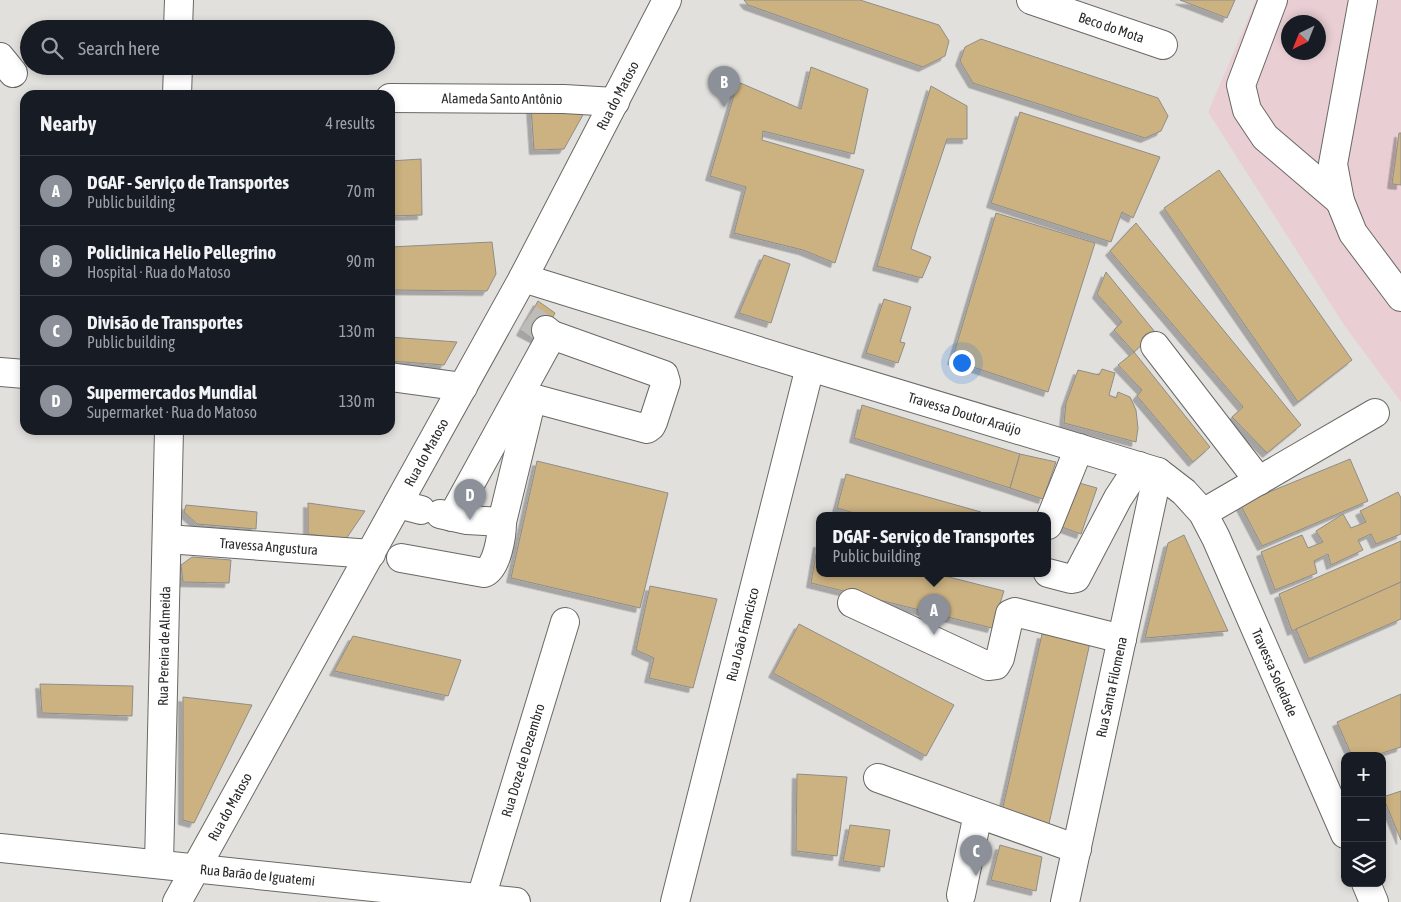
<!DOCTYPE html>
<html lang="en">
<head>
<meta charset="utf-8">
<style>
  :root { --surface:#171b24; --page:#242831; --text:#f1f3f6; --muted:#9ea1a6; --line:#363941; --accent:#8c9099 }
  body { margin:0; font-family:"Asap Condensed",sans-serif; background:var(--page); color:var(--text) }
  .controls { position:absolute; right:15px; bottom:15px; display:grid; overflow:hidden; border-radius:10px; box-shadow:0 2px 8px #0003 }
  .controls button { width:45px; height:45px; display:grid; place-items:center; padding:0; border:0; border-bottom:1px solid var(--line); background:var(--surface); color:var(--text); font:25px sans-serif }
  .compass { position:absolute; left:1281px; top:15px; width:45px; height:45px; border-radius:50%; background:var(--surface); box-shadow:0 2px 8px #0003; rotate:223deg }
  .you { position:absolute; left:961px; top:362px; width:18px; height:18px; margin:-12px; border:4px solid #fff; border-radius:50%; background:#1a73e8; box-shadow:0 0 0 8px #1a73e833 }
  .badge { display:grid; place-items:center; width:32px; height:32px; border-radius:50%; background:var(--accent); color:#fff; font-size:16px; font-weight:700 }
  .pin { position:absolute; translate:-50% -41px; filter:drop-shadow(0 1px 2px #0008) }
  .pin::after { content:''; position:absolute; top:26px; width:18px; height:15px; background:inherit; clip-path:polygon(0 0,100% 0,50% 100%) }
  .popup { position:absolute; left:816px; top:512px; width:235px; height:65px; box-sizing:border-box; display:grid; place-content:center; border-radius:10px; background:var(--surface); filter:drop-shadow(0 1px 4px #0005); font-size:16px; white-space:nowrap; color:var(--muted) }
  .popup b { font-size:19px; color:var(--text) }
  .popup::after { content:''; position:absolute; left:50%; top:100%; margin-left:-10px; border:10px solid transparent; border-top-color:var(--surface) }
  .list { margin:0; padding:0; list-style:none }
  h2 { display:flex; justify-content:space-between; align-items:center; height:65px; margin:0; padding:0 20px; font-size:21px }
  h2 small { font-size:16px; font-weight:400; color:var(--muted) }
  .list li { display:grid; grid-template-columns:32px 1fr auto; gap:15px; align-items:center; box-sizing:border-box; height:70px; padding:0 20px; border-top:1px solid var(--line) }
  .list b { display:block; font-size:19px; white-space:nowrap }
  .list p { margin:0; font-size:16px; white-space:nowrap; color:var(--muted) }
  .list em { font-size:16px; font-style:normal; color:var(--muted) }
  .icon { flex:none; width:28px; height:28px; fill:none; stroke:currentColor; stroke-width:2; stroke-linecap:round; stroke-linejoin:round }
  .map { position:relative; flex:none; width:1401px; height:902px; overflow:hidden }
  .search { position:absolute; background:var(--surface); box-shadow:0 2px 8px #0003; left:20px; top:20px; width:375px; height:55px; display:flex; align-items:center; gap:12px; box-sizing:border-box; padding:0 18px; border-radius:28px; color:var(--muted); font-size:19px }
  .panel { position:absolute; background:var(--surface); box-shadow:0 2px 8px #0003; left:20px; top:90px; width:375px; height:345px; border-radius:15px }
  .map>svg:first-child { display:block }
  .medical { fill:#e9cfd4; fill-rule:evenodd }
  .building { fill:#ccb281; stroke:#8e8d8a; filter:url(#shadow) }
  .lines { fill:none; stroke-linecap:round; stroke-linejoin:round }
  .minor-tunnel { stroke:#bdbcb9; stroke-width:28; stroke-dasharray:28 14; stroke-linecap:butt }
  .minor-casing { stroke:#6a6865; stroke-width:30 }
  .minor { stroke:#fff; stroke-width:28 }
  .labels { text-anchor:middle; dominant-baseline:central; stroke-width:4; stroke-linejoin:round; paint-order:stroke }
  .street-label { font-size:14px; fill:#2b2b2a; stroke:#efeeea }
</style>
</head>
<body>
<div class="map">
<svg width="1401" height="902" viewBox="0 0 1401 902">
  <defs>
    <filter id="shadow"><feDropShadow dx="-4.5" dy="4.5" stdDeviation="0" flood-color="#0004"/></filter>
  </defs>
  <rect width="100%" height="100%" fill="#e2e0dd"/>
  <path class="medical" d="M1256,0H1401V402L1344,325L1208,112ZM1288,22H1318V52H1288Z"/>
  <g class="building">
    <path d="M744,0H860L939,25L949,41L945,56L923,67L748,5Z"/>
    <path d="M1180,0H1235L1227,18Z"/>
    <path d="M981,39L1158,98L1168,116L1161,131L1145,138L973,83L960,61L965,47Z"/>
    <path d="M811,67L868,89L854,154L763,131L762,140L864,170L835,263L803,250L734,233L746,187L710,176L738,82L801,109Z"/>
    <path d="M931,86L967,106V139H947L916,232L911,249L931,257L922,278L877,266Z"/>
    <path d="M531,106L584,113L564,149L534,150Z"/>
    <path d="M1020,112L1160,157L1133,218L1122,212L1111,242L991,203Z"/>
    <path d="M1399,133H1401V185L1392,184Z"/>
    <path d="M421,159L422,215L390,216V161Z"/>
    <path d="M1219,170L1352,360L1298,402L1164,208Z"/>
    <path d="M996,213L1095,243L1048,392L952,360Z"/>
    <path d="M1136,223L1301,425L1267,453L1232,417L1243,407L1110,251Z"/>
    <path d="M492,242L496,274L487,291L390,290V247Z"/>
    <path d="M764,255L790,264L771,323L739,313Z"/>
    <path d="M1106,272L1155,332L1134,352L1114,330L1122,322L1097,294Z"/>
    <path d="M884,299L911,307L900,342L905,343L898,363L866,353Z"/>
    <path d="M538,301L555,313L540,341L521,331Z"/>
    <path d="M390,337L457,342L444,365L390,361Z"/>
    <path d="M1134,352L1210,447L1193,462L1137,396L1142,390L1118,365Z"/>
    <path d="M1102,369L1115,373L1109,395L1116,398L1118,392L1130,397L1136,410L1138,428L1136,442L1064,423L1066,403L1078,370L1099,375Z"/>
    <path d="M862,405L1020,454L1010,488L854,438Z"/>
    <path d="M1020,454L1056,462L1043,499L1010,488Z"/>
    <path d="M1350,459L1368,501L1262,546L1240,504Z"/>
    <path d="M537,461L668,493L640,608L511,578Z"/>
    <path d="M846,474L981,512L980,516H864L837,508Z"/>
    <path d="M1072,481L1097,488L1081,534L1059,526Z"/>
    <path d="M1398,492L1401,498V534L1376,544L1371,534L1358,540L1363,550L1331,565L1328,554L1314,561L1317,573L1275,590L1261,552L1302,535L1308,548L1323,542L1316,531L1343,514L1351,528L1366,522L1360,511Z"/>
    <path d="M308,503L365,511L346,539L308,534Z"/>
    <path d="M186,505L257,512L256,529L197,524L184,512Z"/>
    <path d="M1184,535L1228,631L1145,638L1168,543Z"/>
    <path d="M1401,541V582L1292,631L1279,594Z"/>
    <path d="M818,543H820V574H937L1004,591L992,628L811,583Z"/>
    <path d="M192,557L231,560L229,583L183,582L181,565Z"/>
    <path d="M1401,582V619L1309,659L1296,629Z"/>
    <path d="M650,586L717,599L693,688L649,678L654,658L636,650Z"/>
    <path d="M799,624L954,705L926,756L773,673Z"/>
    <path d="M1042,634L1090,643L1048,828L1001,816Z"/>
    <path d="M353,636L461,660L448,696L334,671Z"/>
    <path d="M40,684L133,686L132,716L42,713Z"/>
    <path d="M1401,694V747L1373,756H1352L1337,722Z"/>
    <path d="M183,697L252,705L194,823L183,820Z"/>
    <path d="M797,774L847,777L837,856L796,851Z"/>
    <path d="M1401,791V840L1383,797Z"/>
    <path d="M850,825L890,830L884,867L843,861Z"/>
    <path d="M1000,845L1042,857L1036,891L991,880Z"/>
  </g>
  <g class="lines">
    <path class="minor-tunnel" d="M528,318L546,330"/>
    <g class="minor-casing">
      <g id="minor">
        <path id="s1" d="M1031,0L1163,45"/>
        <path d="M1273,0L1241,85L1247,110L1265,137L1340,201"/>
        <path d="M1363,0L1333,164L1340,201L1353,233L1401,297"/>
        <path d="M178,29L179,0"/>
        <path d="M0,57L13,73"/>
        <path d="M177,95L178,66"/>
        <path id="s2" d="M390,98L564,99L615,102"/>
        <path id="s3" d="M523,278L810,367L1158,472L1184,492L1203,513L1216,538L1345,834"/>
        <path d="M1155,346L1259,481"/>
        <path d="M0,372L25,374"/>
        <path d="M390,377L463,387"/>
        <path d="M520,397L532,398L647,429L651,426L653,422L666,382L664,375L552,335L546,330"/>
        <path d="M398,504L421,510"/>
        <path d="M1203,513L1375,413"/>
        <path d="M440,514L467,520L502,522L532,398"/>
        <path d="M452,517L552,335"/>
        <path d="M1048,525L1079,448"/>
        <path id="s4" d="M167,539L371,554"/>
        <path d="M401,558L484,573C497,568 502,536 502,522"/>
        <path d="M1048,573L1071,579L1076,578L1118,498L1139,466"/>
        <path d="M852,603L988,666L996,665L1000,658L1010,614L1015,612L1122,639"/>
        <path d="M878,778L1077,849"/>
        <path id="s5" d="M0,848L516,902"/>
        <path id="s6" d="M159,864L169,430"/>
        <path d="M1366,883L1374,902"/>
        <path d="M961,895L978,814"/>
        <path id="s7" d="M481,898L565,622"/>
        <path id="s8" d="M177,902L523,278L667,0"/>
        <path id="s9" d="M675,902L810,367"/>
        <path id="s10" d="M1065,902L1158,472"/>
      </g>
    </g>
    <use href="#minor" class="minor"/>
  </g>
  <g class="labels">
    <g class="street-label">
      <text stroke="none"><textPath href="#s1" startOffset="85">Beco do Mota</textPath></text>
      <text stroke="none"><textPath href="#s8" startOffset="919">Rua do Matoso</textPath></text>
      <text stroke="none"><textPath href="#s2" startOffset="112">Alameda Santo Antônio</textPath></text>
      <text stroke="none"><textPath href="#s3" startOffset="462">Travessa Doutor Araújo</textPath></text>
      <text stroke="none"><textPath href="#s8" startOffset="514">Rua do Matoso</textPath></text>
      <text stroke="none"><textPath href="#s4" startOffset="102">Travessa Angustura</textPath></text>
      <text stroke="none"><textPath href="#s9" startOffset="276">Rua João Francisco</textPath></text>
      <text stroke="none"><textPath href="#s6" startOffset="218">Rua Pereira de Almeida</textPath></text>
      <text stroke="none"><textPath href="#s3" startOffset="900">Travessa Soledade</textPath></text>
      <text stroke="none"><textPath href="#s10" startOffset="220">Rua Santa Filomena</textPath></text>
      <text stroke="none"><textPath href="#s7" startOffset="144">Rua Doze de Dezembro</textPath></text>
      <text stroke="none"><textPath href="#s8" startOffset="109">Rua do Matoso</textPath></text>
      <text stroke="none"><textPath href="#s5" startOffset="259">Rua Barão de Iguatemi</textPath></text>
    </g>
  </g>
</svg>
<div class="controls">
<button>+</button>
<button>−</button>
<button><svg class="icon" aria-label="layers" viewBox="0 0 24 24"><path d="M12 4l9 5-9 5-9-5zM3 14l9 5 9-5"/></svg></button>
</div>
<svg class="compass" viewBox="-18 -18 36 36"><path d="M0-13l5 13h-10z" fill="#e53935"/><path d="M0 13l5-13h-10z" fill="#9ea1a6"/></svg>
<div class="you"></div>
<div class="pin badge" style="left:934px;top:635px">A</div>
<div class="popup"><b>DGAF - Serviço de Transportes</b>Public building</div>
<div class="pin badge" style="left:724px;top:107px">B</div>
<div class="pin badge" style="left:976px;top:876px">C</div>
<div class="pin badge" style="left:470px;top:520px">D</div>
<div class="search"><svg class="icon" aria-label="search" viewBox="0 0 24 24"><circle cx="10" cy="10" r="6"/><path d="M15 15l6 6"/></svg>Search here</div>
<section class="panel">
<h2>Nearby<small>4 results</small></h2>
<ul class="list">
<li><span class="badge">A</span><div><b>DGAF - Serviço de Transportes</b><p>Public building</p></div><em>70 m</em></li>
<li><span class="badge">B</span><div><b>Policlinica Helio Pellegrino</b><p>Hospital · Rua do Matoso</p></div><em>90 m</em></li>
<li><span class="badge">C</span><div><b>Divisão de Transportes</b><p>Public building</p></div><em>130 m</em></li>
<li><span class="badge">D</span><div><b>Supermercados Mundial</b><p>Supermarket · Rua do Matoso</p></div><em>130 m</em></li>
</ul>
</section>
</div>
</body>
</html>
